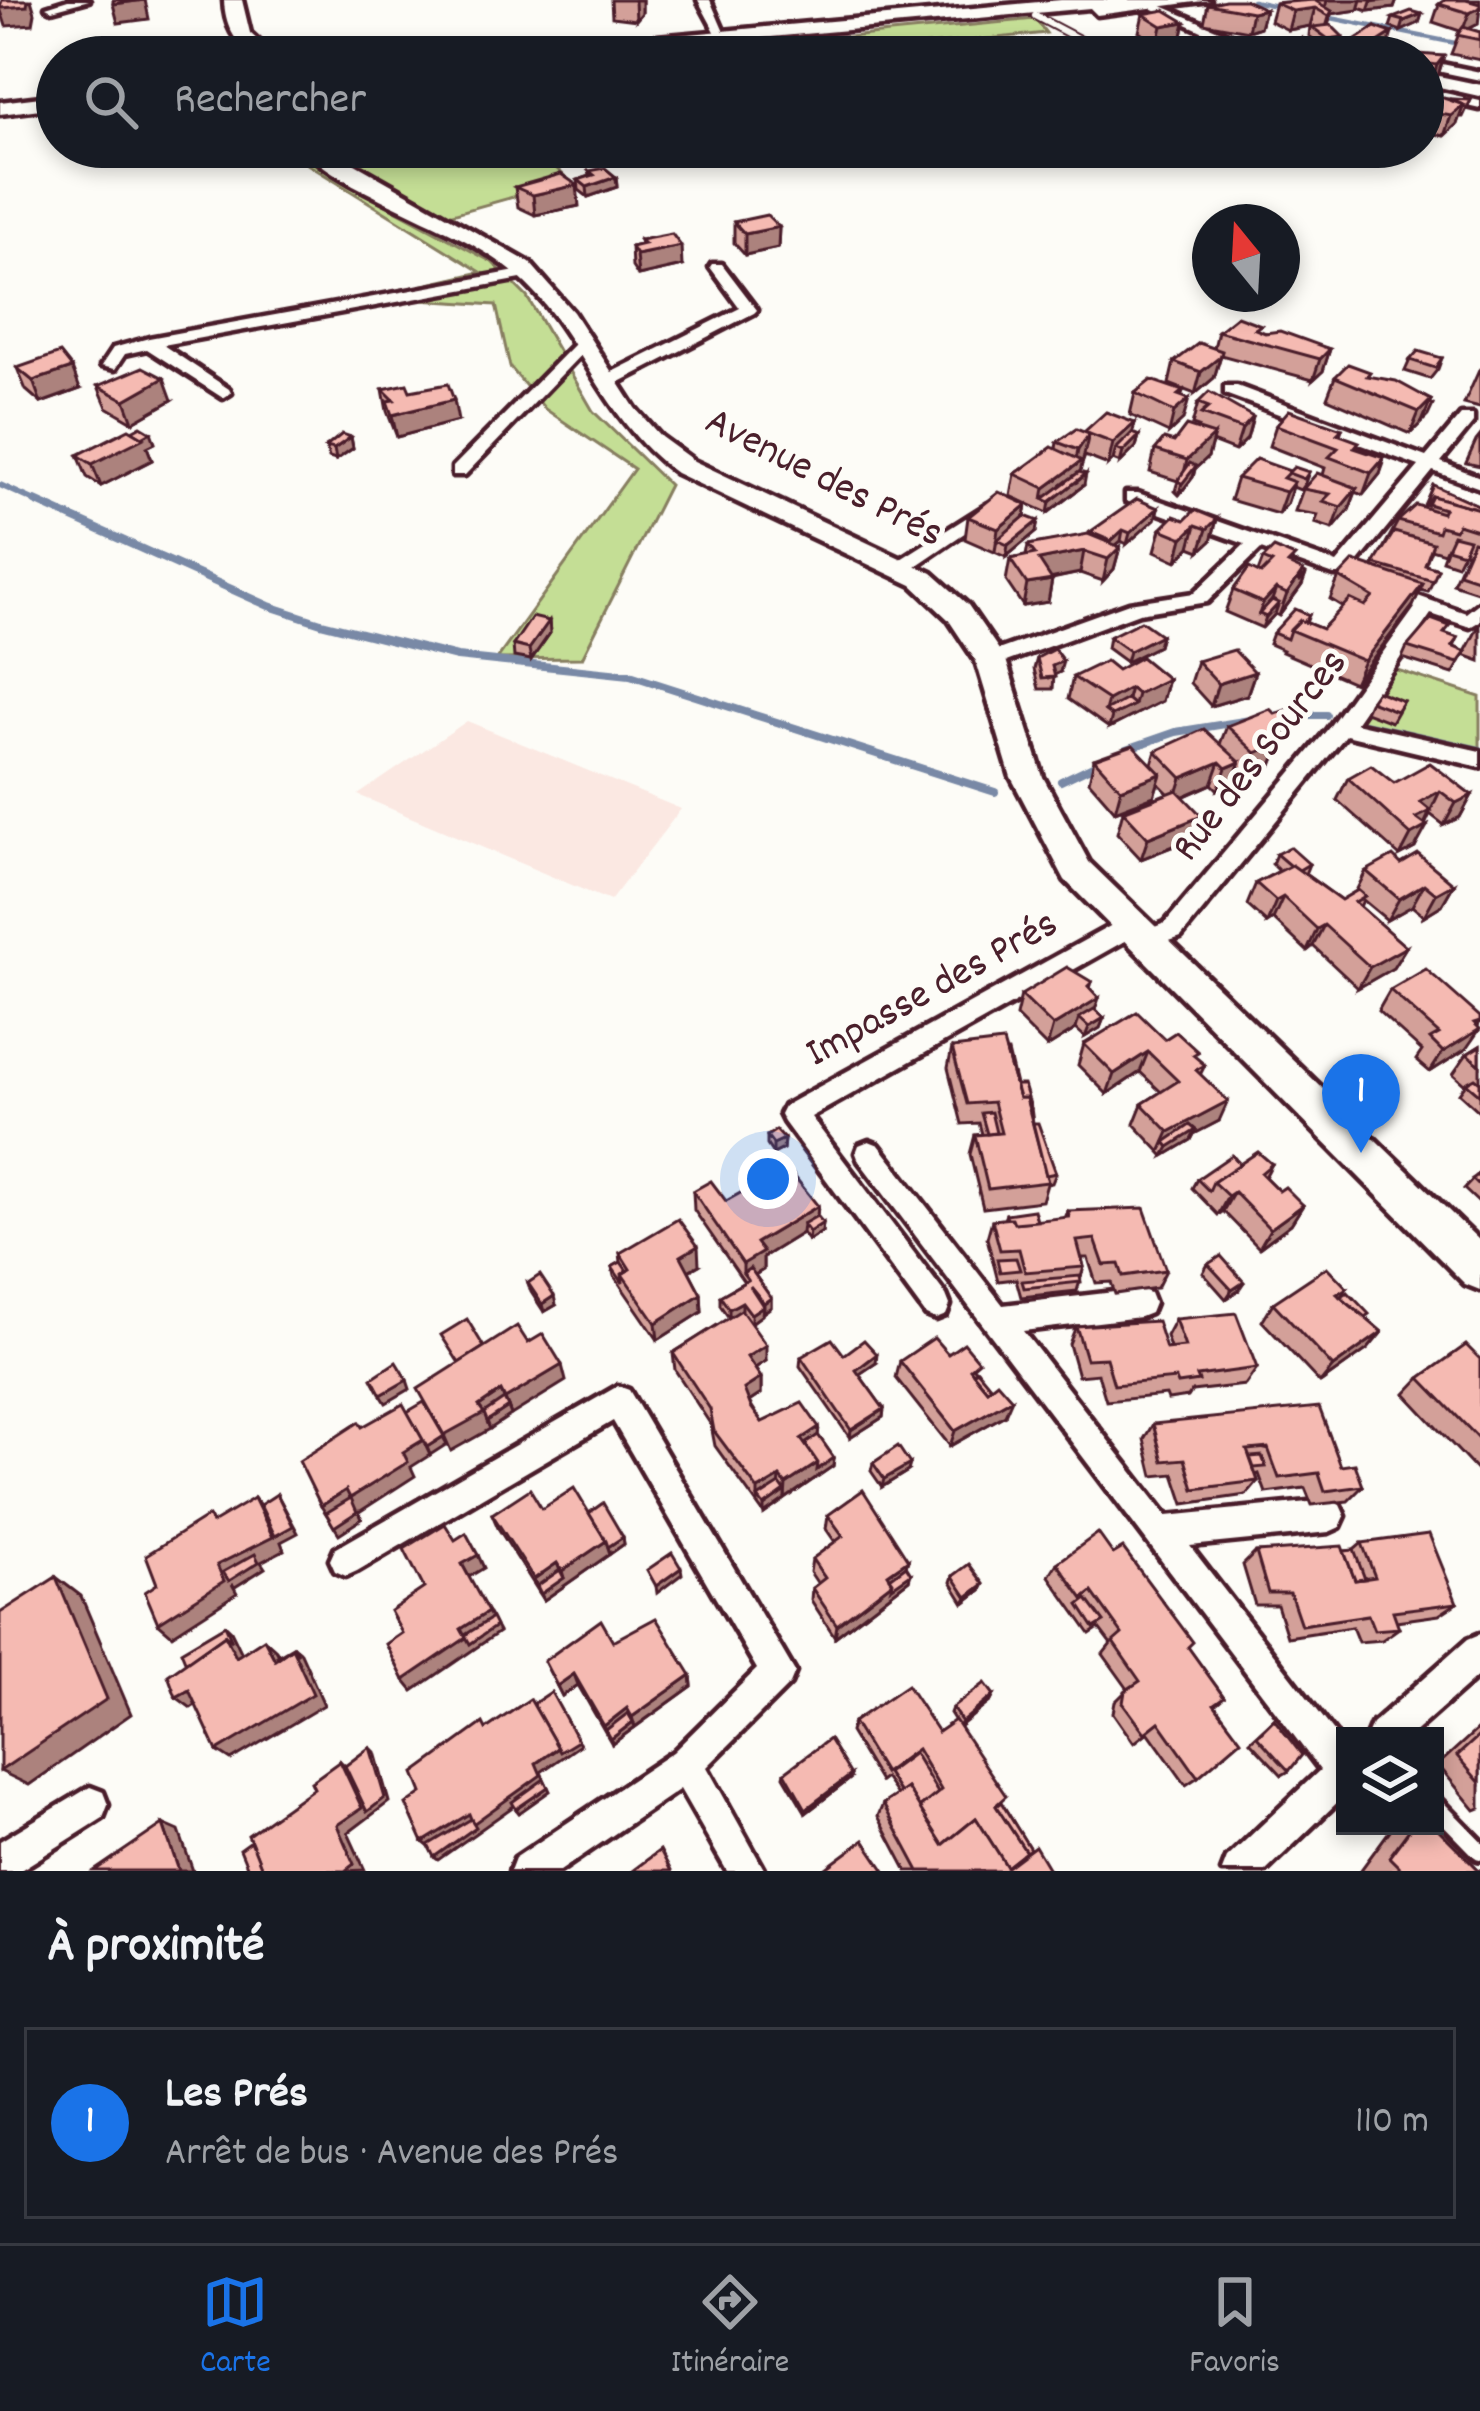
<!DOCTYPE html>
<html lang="fr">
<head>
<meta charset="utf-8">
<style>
  :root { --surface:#171b24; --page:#242831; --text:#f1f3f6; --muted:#9ea1a6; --line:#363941; --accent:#1a73e8 }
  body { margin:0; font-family:Dekko,sans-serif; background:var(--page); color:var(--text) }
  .controls { position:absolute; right:36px; bottom:36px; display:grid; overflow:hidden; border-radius:0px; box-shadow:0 6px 18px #0003 }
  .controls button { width:108px; height:108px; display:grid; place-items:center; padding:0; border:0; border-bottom:3px solid var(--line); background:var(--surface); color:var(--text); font:60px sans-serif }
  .compass { position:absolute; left:1192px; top:204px; width:108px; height:108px; border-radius:50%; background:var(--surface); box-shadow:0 6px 18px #0003; rotate:342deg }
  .you { position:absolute; left:768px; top:1179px; width:42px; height:42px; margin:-30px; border:9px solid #fff; border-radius:50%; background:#1a73e8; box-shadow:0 0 0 18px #1a73e833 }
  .badge { display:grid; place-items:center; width:78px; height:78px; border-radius:50%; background:var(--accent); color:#fff; font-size:39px; font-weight:700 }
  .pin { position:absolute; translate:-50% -99px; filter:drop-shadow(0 3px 6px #0008) }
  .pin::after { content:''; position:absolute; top:63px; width:42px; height:36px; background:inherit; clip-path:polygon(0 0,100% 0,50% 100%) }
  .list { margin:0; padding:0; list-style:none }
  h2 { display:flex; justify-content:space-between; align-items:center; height:156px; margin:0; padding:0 48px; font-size:51px }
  h2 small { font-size:39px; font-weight:400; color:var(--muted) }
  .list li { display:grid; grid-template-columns:78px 1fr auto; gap:36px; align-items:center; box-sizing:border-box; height:192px; margin:0 24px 24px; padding:0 24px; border:3px solid var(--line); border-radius:0px }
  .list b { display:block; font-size:45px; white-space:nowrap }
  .list p { margin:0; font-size:39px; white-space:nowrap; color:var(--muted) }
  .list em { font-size:39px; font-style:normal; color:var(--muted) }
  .icon { flex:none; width:66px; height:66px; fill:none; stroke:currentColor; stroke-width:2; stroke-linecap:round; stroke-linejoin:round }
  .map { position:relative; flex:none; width:1480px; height:1871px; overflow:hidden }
  .search { position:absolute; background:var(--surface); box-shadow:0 6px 18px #0003; left:36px; right:36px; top:36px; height:132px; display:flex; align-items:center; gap:30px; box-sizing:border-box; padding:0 42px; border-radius:66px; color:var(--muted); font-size:45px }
  .sheet { height:372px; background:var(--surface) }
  nav { display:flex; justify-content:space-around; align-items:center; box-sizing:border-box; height:168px; border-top:3px solid var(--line); background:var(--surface); font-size:33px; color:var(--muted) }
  nav a { display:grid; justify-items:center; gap:6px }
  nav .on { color:var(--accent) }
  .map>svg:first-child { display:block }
  .built { fill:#fbe8e2 }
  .green { fill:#c4de95; stroke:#877e60; stroke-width:3 }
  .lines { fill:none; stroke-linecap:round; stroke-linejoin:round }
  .stream-far2 { stroke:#7989a6; stroke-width:4.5 }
  .stream-far1 { stroke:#7989a6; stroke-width:6 }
  .stream { stroke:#7989a6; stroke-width:8 }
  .lane-far1-casing { stroke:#4a1f2b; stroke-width:10 }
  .lane-casing { stroke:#4a1f2b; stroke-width:26 }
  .street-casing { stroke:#4a1f2b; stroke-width:9 }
  .secondary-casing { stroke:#4a1f2b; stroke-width:9 }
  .lane-far1 { stroke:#fdfcf7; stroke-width:6 }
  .lane { stroke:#fdfcf7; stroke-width:16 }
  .street { fill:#fdfcf7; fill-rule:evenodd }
  .secondary { fill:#fdfcf7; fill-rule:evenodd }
  .wall { fill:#d3a099; stroke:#4a1f2b; stroke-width:3 }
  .shaded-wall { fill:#ac827d; stroke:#4a1f2b; stroke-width:3 }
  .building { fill:#f5bab2; stroke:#4a1f2b; stroke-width:3 }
  .labels { text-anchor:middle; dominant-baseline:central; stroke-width:10; stroke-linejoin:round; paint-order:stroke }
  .street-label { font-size:42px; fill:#4a1f2b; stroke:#fdfcf7 }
</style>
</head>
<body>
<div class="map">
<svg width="1480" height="1871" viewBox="0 0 1480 1871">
  <rect width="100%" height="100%" fill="#fdfcf7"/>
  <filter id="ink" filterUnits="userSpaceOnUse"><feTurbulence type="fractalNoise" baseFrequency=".00833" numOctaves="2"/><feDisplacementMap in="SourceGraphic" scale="24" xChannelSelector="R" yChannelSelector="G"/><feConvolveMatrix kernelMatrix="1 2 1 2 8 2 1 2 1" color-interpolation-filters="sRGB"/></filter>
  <g filter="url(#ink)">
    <path class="built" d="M467,721L681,809L610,901L358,795Z"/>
    <g class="green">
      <path d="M1035,19L1046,33L812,57H640Z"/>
      <path d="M280,147H295L367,195L492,262L527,297L593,411L669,485L582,658L497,659L634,469L545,409L510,367L496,305L420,300L411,288L481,272Z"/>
      <path d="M336,147H533L570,181L449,215L369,175Z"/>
      <path d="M1394,669L1480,697V755L1354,725Z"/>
    </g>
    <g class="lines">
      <g class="stream-far2">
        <path d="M1253,1L1281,7"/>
        <path d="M1321,16L1480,48"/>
      </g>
      <path class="stream-far1" d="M0,485L42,504"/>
      <g class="stream">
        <path d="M35,501L269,606L321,623L457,657L630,675L995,792"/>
        <path d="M1278,715H1326"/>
        <path d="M1364,724L1480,750"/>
        <path d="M1127,749L1176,732L1250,720"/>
        <path d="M1061,781L1101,762"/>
      </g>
      <g class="lane-far1-casing">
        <path id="lane-far1" d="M1035,16L1113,57"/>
      </g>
      <g class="lane-casing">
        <path id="lane" d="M1435,1805L1480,1851"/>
      </g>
      <g class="street-casing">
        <g id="street">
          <path d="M68,0H89L52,10L46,7Z"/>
          <path d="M698,0H710L727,39H719Z"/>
          <path d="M1153,2L1258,47L1260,50L1250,53L1149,7Z"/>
          <path d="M1423,60L1480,72V80L1423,68Z"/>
          <path d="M1423,88L1480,101V109L1423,96Z"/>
          <path d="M712,264H722L757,310L754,313L612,386H600V378L740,308L710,267Z"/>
          <path d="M527,269L532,271V277L163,345L229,389L231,393L223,398L147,349L125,354L115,369L101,366L113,348L149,338Z"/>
          <path d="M576,342L590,345L465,475H453V467Z"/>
          <path d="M1225,386H1237L1426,457L1461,415H1473V423L1441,462L1480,477V488L1433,471L1348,575H1334L1261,549L1207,602L1139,613L998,665H984V655L1129,603L1194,593L1245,544L1126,501V493H1138L1337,563L1419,466L1225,394Z"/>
          <path d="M988,504L994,505V513L907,572H893V564Z"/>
          <path d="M1415,595L1466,613L1480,602V621L1470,627L1431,614L1355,723L1480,751V767L1346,735L1181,937L1146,949L1137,947L1134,940L1137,934L811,1117L946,1295L950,1305L946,1315L936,1319L926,1315L784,1122L780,1114L784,1106L1123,919H1139L1143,926L1139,933L1165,923L1327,730L1415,608L1405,601Z"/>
          <path d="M869,1141L879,1145L1003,1305L1140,1289L1150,1293L1154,1303L1150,1313L1140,1317L1023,1331L1167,1516L1329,1500L1340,1505L1345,1516L1340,1527L1329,1532L1190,1546L1345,1746V1795L1266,1871H1222L1227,1858L1320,1770L859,1161L856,1153L859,1145Z"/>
          <path d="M618,1386L629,1390L795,1672L790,1684L707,1767L765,1871H727L680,1789L560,1871H510L515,1858L673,1752L757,1669L613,1421L357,1571L346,1576L335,1571L330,1560L335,1549Z"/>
          <path d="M1480,1634V1674L1410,1736H1367L1372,1724L1468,1639Z"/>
          <path d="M90,1787L103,1792L108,1805L103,1818L19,1871H0V1841Z"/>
        </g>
      </g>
      <g class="secondary-casing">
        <g id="secondary">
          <path d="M224,0H242L250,33L276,57H254C234,42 225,25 224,0Z"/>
          <path d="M1061,0H1210L1097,15L1090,8L552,57H484L493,52Z"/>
          <path d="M57,95V107L0,114V102Z"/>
          <path d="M300,147H325L530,263L573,312L635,408L661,437L694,461L932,573L968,605L1006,660L1043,777L1089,862L1480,1241V1290L1465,1284L1065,880L1011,777L976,661L948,619L912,585L676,473C598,416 582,330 514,273C457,224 353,199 300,147Z"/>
        </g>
      </g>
      <use href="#lane-far1" class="lane-far1"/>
      <use href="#lane" class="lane"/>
      <use href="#street" class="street"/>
      <use href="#secondary" class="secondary"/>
    </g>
    <g class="wall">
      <path d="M611,0H642V13L636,20L612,17Z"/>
      <path d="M1309,0H1397L1394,8L1368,11L1359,8L1358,10L1331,14L1328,25L1341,46L1326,48L1309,36L1310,26L1288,30L1270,21L1275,3Z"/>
      <path d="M1445,0H1480L1478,24L1468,29L1480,32V60L1451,54L1460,31L1433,22L1439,4Z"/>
      <path d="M1208,4L1265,9L1260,27L1248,31L1204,23Z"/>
      <path d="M1143,14L1185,22L1181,40L1158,44L1139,32Z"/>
      <path d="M1422,14L1419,23L1401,31L1390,27L1393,18Z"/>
      <path d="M1375,27L1386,52L1378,57H1346L1350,43Z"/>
      <path d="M1270,39H1301L1299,49L1287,57H1273L1274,51L1268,48Z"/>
      <path d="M1253,47L1251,56L1248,57H1210L1212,48Z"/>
      <path d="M1444,56L1438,75L1431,84L1423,83V57Z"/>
      <path d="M1423,98L1449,99L1471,100L1463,117H1459L1457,124L1444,136L1423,131L1425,122H1423Z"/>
      <path d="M589,171L616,177L617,187L588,197L579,190L578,180L590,176Z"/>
      <path d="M515,187L579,206L535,215L518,207Z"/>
      <path d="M734,222L779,227L778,248L745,255L734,243Z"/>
      <path d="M640,240L682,266L638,276L632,267L631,247L641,245Z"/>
      <path d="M1218,331H1259L1330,349L1323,371L1313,380L1221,355L1214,378L1195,394L1169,384L1174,362L1214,348Z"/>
      <path d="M1442,358L1438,369L1430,379L1405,371L1410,360Z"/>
      <path d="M17,368L80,389L41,403L26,390Z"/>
      <path d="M1480,368V408L1464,404Z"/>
      <path d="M1368,376L1431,400L1429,404L1433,405L1428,416L1410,434L1327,398L1335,377Z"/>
      <path d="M98,386L172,400L133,422L107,407Z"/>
      <path d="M383,389L410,391L458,421L397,437L387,411Z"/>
      <path d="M1135,393L1181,396L1183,420L1169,433L1130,415Z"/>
      <path d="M1198,403L1253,417L1247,439L1235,451L1212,442L1208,457L1195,469L1193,477L1179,495L1175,491L1178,481L1150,472L1155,450L1197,430L1198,427L1192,425Z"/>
      <path d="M1135,423L1132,433L1139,436L1136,447L1120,463L1113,460L1108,465L1085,456L1079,472L1084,485L1048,513L1011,496L1015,474L1056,449L1057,442L1084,432Z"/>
      <path d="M1276,425L1342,429L1340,435L1357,449L1384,458L1380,474L1363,495L1356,492L1349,510L1333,529L1315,523L1318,515L1295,511L1303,489L1323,475L1325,468L1269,446Z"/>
      <path d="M1480,436V466L1466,463L1476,441Z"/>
      <path d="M351,437L353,448L336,460L329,458L326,447Z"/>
      <path d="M155,443L147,447L152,460L101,486L87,477L78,455Z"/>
      <path d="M1290,471L1309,472L1305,483L1300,490L1293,487L1287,504L1278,514L1230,500L1237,478Z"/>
      <path d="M1433,485L1480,506V593L1453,584L1467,552L1464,551L1457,565L1442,560L1447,546L1444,553L1431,549L1425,565L1438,569L1428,592L1420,590L1413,606L1354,683L1282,652L1283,650L1269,644L1273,633L1309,615L1306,623L1322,629L1343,607L1330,599L1339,577L1373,567L1398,521L1423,507Z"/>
      <path d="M1027,505L1025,516L1036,532L1006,557L965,539L968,517Z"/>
      <path d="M1158,508L1155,519L1127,544L1121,541L1116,545L1120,547L1114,569L1103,581L1080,573L1052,579L1048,602L1023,606L1006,581L1010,559L1026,556L1028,545L1089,535L1090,532Z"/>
      <path d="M1217,519L1211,541L1200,551L1190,547L1177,561L1155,551L1161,529L1185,520Z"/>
      <path d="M1263,559L1292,566L1306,574L1302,585L1279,616L1275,614L1262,628L1225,612L1233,590L1258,572Z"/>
      <path d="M549,621L550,633L531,660L514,657L513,645Z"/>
      <path d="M1480,624V661L1464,655L1453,674L1402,658L1407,647L1446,634L1458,638L1454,647L1465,652Z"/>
      <path d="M1161,635L1158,646L1126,662L1107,648L1109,637Z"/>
      <path d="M1037,658L1060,672L1054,675L1053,689H1039L1034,669Z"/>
      <path d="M1197,661L1255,672L1247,695L1211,706L1190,683Z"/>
      <path d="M1117,670L1168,679L1162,701L1109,728L1068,699L1073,677Z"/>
      <path d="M1370,701H1403L1391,722L1365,712Z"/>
      <path d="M1275,714L1293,717L1283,752L1276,755L1272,765L1248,775L1238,766L1231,784L1218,790L1212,784L1183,797L1194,838L1141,859L1117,833L1123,811L1168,793L1158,783L1154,796L1115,811L1089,781L1094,759L1152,764L1156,751L1220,744L1227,726Z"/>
      <path d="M1348,778L1392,782L1472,795L1460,817L1444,825L1430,814L1415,848L1400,856L1337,800Z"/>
      <path d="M1276,854L1309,864L1305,874L1341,900L1356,891L1366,871L1401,864L1454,884L1442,905L1424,916L1412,906L1387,920L1363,900L1360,907L1406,947L1393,968L1358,988L1313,946L1307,951L1273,919L1267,923L1247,905L1256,883L1279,871L1272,864Z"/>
      <path d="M1092,982L1090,988L1095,1010L1104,1018L1100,1028L1085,1037L1076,1029L1047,1047L1016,1016L1021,995Z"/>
      <path d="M1390,990L1480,1022L1466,1049L1430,1072L1416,1060L1422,1051L1378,1011Z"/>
      <path d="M1165,1039L1205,1065L1200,1075L1219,1121L1194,1134L1191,1140L1164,1156L1134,1124L1142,1104L1161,1092L1140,1072L1107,1094L1078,1065L1084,1044Z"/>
      <path d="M1480,1046V1112L1459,1093L1465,1085L1453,1074L1467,1054Z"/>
      <path d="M952,1048L1016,1085L1031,1108L1033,1123L1056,1173L1052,1183L1047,1184L1042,1201L983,1208L970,1154L975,1135L982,1134L979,1123L962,1124L948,1068Z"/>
      <path d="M767,1136L784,1139L783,1149L773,1154L767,1145Z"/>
      <path d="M1240,1164H1272L1265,1177L1279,1191L1303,1205L1291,1224L1259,1248L1223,1211L1218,1215L1192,1188L1197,1179Z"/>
      <path d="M1480,1172V1204L1464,1189Z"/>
      <path d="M693,1191L726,1201L818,1206L817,1216L823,1223L822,1232L808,1241L802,1233L763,1257V1270L755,1275L771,1298V1307L764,1312L763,1310L762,1315L751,1323L766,1361L755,1368L761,1378V1394L749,1402L762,1422L819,1427L818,1435L834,1458L833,1466L764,1514L715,1446L711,1425L675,1370L673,1353L729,1318L720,1305V1296L744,1282L694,1210Z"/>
      <path d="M1068,1211L1166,1270L1157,1288L1115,1294L1111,1282L1096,1283L1088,1258H1082L1084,1267L1077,1291L1021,1297L1016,1279L998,1281L987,1238L992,1220L1004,1219L1006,1214L1037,1221L1065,1218Z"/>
      <path d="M620,1253L699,1265L689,1271L701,1294L702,1312L658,1340L614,1276L612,1267L621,1262Z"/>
      <path d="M1208,1264L1238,1291L1226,1299L1203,1273Z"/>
      <path d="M528,1283L556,1305L544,1312L531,1292Z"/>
      <path d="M1347,1288L1341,1296L1382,1332L1368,1349L1320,1383L1262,1321L1273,1303Z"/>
      <path d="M1175,1319L1257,1368L1245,1385L1192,1391L1188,1397L1168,1400L1166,1395L1106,1401L1098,1374L1078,1376L1069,1344L1076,1326L1166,1349L1170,1348L1166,1336Z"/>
      <path d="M948,1353L977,1370L1005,1415L950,1446L896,1378L900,1361Z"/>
      <path d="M844,1355L876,1363L859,1374L884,1409L883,1417L850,1438L800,1366L801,1357Z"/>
      <path d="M1480,1359V1474L1405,1394L1420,1378Z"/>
      <path d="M1153,1424L1341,1466L1363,1486L1348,1501L1312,1505L1305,1488L1266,1493L1259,1474L1256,1475L1258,1481L1246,1495L1184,1504L1174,1474L1153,1476L1144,1439Z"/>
      <path d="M873,1463L908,1471L882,1487L871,1471Z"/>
      <path d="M542,1509L589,1513L623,1537L624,1544L544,1600L498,1528L492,1514Z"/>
      <path d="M828,1515L908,1560L906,1566L909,1580L835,1637L811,1600L812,1588L818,1584L810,1572L812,1559L835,1542L826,1529Z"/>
      <path d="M1362,1543L1457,1603L1439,1615L1396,1621L1399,1628L1382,1640L1358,1642L1352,1627L1287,1637L1277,1605H1255L1243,1565L1256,1552L1344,1551L1354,1550Z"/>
      <path d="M1113,1554L1188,1648L1224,1697L1215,1705L1198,1777L1186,1785L1148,1732L1134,1743L1113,1713L1115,1702L1128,1689L1103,1654L1111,1644L1099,1628L1090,1634L1049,1576L1057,1563Z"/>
      <path d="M953,1576L981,1590L964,1603L951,1582Z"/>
      <path d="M613,1641L691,1675L692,1686L612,1744L578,1685L562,1696L544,1661Z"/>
      <path d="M994,1695L991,1701L959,1726L1001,1802L1030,1849L1050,1871H907L878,1816L883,1804L897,1795L885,1778L880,1782L850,1732L853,1722L938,1732L955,1721L950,1713L952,1708Z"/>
      <path d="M1274,1719L1289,1771L1282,1775L1250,1741Z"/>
      <path d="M1480,1727V1808L1475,1810L1438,1765Z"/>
      <path d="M785,1772L850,1779L806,1813L784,1776Z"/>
      <path d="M1393,1826H1435L1480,1871H1360Z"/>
    </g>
    <g class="shaded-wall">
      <path d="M31,0L35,13L33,24L6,26L0,8Z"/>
      <path d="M145,0L149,19L118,23L113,4Z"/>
      <path d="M633,0H642V13L636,20L635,1Z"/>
      <path d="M1327,0H1361L1358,10L1331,14L1324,34L1330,14L1324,13Z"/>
      <path d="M1387,0H1397L1394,8L1368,11L1371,2Z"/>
      <path d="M1315,8L1310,26L1288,30L1293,11Z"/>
      <path d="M1480,8L1478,24L1462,32L1469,13Z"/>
      <path d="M1265,9L1260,27L1248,31L1252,12Z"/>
      <path d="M1422,14L1419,23L1401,31L1404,21Z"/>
      <path d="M1185,22L1181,40L1158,44L1162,26Z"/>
      <path d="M1392,33L1386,52L1378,57H1368L1372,46Z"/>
      <path d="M1343,37L1341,46L1326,48L1328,39Z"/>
      <path d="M1301,39L1299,49L1284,57L1286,50Z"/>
      <path d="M1253,47L1251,56L1224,57L1225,54Z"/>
      <path d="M1444,56L1438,75L1431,84L1437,65Z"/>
      <path d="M1464,105L1457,124L1444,136L1451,116Z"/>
      <path d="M616,177L617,187L588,197L587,187Z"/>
      <path d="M577,185L579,206L535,215L533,195Z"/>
      <path d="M779,227L778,248L745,255V234Z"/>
      <path d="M681,246L682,266L638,276L636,255Z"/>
      <path d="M1330,349L1323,371L1313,380L1320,359Z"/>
      <path d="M1222,351L1214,378L1195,394L1201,372Z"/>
      <path d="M72,368L80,389L41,403L33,381Z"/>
      <path d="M164,378L172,400L133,422L125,400Z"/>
      <path d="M1183,391L1178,408L1189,399L1183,420L1169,433L1178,395Z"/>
      <path d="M454,400L458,421L397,437L392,415Z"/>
      <path d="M1431,400L1422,422L1410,434L1419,412Z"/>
      <path d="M1253,417L1247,439L1235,451L1242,429Z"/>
      <path d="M1135,423L1130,444L1116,449L1113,460L1108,465L1113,443Z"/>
      <path d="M151,432L155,443L147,447L152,460L101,486L92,464Z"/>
      <path d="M1089,434L1078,481L1086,474L1084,485L1048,513L1050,502L1043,499L1045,488L1075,466L1078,450Z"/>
      <path d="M1214,435L1208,457L1195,469L1193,477L1179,495L1187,460Z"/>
      <path d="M1139,436L1136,447L1120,463L1123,452Z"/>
      <path d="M351,437L353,448L336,460L334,449Z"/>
      <path d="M1384,458L1380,469L1384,463L1380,474L1363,495L1371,473Z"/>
      <path d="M1294,482L1287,504L1278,514L1286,492Z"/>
      <path d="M1357,488L1349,510L1333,529L1341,507Z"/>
      <path d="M1027,505L1023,527L997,540L995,551L998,529Z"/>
      <path d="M1158,508L1155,519L1127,544L1130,533Z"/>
      <path d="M1217,519L1211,541L1200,551L1207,529Z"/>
      <path d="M1038,521L1036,532L1006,557L1008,545Z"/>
      <path d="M1196,525L1190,547L1177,561L1183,538Z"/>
      <path d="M1123,530L1121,541L1108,552L1111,541Z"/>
      <path d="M1120,547L1114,569L1103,581L1108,559Z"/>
      <path d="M1084,551L1080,573L1034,582L1039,560Z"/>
      <path d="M1303,571L1299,582L1306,574L1302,585L1279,616L1287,594Z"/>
      <path d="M1052,580L1048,602L1023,606L1027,584Z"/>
      <path d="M1423,584L1413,606L1354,683L1364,661Z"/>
      <path d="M1276,589L1268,611L1259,614L1263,603Z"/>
      <path d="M1279,603L1275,614L1262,628L1266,617Z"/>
      <path d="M549,621L550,633L531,660L529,649Z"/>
      <path d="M1161,635L1158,646L1126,662L1129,651Z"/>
      <path d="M1063,661L1060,672L1050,677L1052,666Z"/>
      <path d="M1255,672L1247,695L1211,706L1218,684Z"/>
      <path d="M1168,679L1162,701L1109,728L1112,716L1105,711L1108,700L1130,688L1124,710L1134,705L1137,694Z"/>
      <path d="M1293,717L1287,732L1292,730L1283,752L1276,755L1272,765L1248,775L1256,753L1282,722Z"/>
      <path d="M1220,762L1212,784L1175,800L1182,778Z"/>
      <path d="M1240,762L1231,784L1218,790L1226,768Z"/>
      <path d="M1161,774L1154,796L1115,811L1121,789Z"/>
      <path d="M1440,791L1422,829L1427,826L1415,848L1400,856L1411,835L1420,802Z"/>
      <path d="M1472,795L1460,817L1444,825L1456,803Z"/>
      <path d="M1202,816L1194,838L1141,859L1148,838Z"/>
      <path d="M1424,884L1412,906L1387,920L1399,899Z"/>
      <path d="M1454,884L1442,905L1424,916L1436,894Z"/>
      <path d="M1283,897L1273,919L1267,923L1276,901Z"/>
      <path d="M1324,925L1313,946L1307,951L1317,929Z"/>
      <path d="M1406,947L1393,968L1358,988L1370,967Z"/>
      <path d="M1099,998L1092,1019L1079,1018L1076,1029L1047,1047L1053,1026Z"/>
      <path d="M1104,1018L1100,1028L1085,1037L1089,1027Z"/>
      <path d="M1480,1021L1472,1034L1480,1029L1466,1049L1430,1072L1443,1052L1474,1023Z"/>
      <path d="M1148,1052L1140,1072L1107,1094L1114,1074Z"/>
      <path d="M1228,1101L1219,1121L1194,1134L1191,1140L1164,1156L1169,1147L1165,1142L1160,1152L1169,1132Z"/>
      <path d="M784,1139L783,1149L773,1154V1144Z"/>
      <path d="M1234,1192L1223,1211L1218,1215L1228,1196Z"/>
      <path d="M1303,1205L1291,1224L1259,1248L1270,1229Z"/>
      <path d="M818,1206L816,1225L803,1224L802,1233L763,1257V1270L748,1279L743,1273V1264L756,1243Z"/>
      <path d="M823,1223L822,1232L808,1241L809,1232Z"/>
      <path d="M698,1246L699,1265L682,1274L681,1256Z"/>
      <path d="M1244,1282L1238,1291L1226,1299L1232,1290Z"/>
      <path d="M701,1294L702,1312L658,1340L656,1323Z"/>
      <path d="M554,1296L556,1305L544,1312L542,1304Z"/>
      <path d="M771,1298V1307L764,1312V1303Z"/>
      <path d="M742,1302V1311L729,1318V1309Z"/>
      <path d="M763,1306L762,1315L751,1323V1314Z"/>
      <path d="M1382,1332L1368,1349L1320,1383L1333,1367Z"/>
      <path d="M766,1345V1361L747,1373V1357Z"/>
      <path d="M877,1354L876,1363L854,1378L856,1370Z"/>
      <path d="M562,1365L566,1381L511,1415L505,1399Z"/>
      <path d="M761,1378V1394L744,1405V1389Z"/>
      <path d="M407,1380L410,1389L386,1403L381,1395Z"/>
      <path d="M501,1391L507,1407L487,1421L490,1429L451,1451L444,1435L479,1406Z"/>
      <path d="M1012,1399L1005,1415L950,1446L955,1431Z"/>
      <path d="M508,1407L511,1415L490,1429L487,1421Z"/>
      <path d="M884,1409L883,1417L850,1438L851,1430Z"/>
      <path d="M819,1427L817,1443L801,1447V1439Z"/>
      <path d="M443,1437L447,1444L430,1455L427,1447Z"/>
      <path d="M423,1440L430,1455L411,1467L415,1476L359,1512L358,1510L362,1519L339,1534L321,1506Z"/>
      <path d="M834,1458L833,1466L785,1499L786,1484L818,1463Z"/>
      <path d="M910,1464L908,1471L882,1487L884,1479Z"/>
      <path d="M780,1477L779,1491L758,1498V1505V1490Z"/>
      <path d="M785,1491V1499L764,1514V1506Z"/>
      <path d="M277,1494L298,1533L281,1542L284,1550L261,1562L265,1568L235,1587L232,1584L237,1593L172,1635L158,1623L217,1565L254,1498L266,1512Z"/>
      <path d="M623,1537L624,1544L610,1554L608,1547Z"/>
      <path d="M606,1541L610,1554L544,1600L541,1594L564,1578L562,1571Z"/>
      <path d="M478,1555L484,1568L469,1577L462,1564Z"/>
      <path d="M908,1560L904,1573L889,1584L888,1574Z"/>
      <path d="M557,1563L562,1576L539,1592L534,1579Z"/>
      <path d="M681,1568L682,1574L657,1593L656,1586Z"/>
      <path d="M911,1574L909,1580L835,1637L837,1625L893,1582Z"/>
      <path d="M56,1577L81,1596L131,1714L29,1785L0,1771Z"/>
      <path d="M984,1584L981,1590L964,1603L967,1597Z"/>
      <path d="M488,1612L499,1632L413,1691L404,1680L461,1629Z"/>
      <path d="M225,1625L231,1631L249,1668L196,1674Z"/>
      <path d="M264,1639L276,1650L284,1664L294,1646L300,1651L324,1705L231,1760L217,1751L275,1660Z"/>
      <path d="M574,1674L578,1685L562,1696L557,1686Z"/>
      <path d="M691,1675L692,1686L635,1727L632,1717Z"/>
      <path d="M189,1690L203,1700L191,1708L176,1697Z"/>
      <path d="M994,1695L991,1701L959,1727L962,1722Z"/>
      <path d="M627,1708L630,1718L608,1735L604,1726Z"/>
      <path d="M633,1722L635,1727L612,1744L611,1739Z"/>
      <path d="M578,1741L580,1745L541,1772L546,1783L438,1860L434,1857L432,1849L423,1842L558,1748Z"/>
      <path d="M370,1747L375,1752L389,1802L348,1833L365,1870L345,1871L337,1825L340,1761L350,1770Z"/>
      <path d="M851,1775L850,1779L806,1813V1809Z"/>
      <path d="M548,1787L550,1791L519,1813L516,1809Z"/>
      <path d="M163,1824L179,1831L193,1871H179Z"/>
    </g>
    <g class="building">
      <path d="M2,0H28L27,6L0,8Z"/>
      <path d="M113,0H144L113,4Z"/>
      <path d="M1225,0H1245L1265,9L1252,12L1208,4Z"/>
      <path d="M1314,0L1332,11L1329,16L1315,8L1293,11L1275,3Z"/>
      <path d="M1445,0H1466L1480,4V8L1469,13L1439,4Z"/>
      <path d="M1165,10L1185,22L1162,26L1143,14Z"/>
      <path d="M1411,11L1422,14L1404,21L1393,18Z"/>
      <path d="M1331,25L1343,37L1328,39L1312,27Z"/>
      <path d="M1375,27L1392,33L1372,46L1350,43Z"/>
      <path d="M1463,27L1480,32V40L1457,35Z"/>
      <path d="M1270,39H1301L1286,50L1275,48L1278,42Z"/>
      <path d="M1240,40L1253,47L1225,54L1212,48Z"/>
      <path d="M1406,53L1444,56L1437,65L1423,63V57H1402Z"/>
      <path d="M1201,54L1208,57H1178Z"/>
      <path d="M1429,93L1464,105L1451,116L1429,112L1435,103L1423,101Z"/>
      <path d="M1449,99L1471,100L1467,108L1461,107L1464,105Z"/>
      <path d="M605,168L616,177L587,187L578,180L594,175L589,171Z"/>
      <path d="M561,174L577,185L533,195L515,187Z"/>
      <path d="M767,215L779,227L745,234L734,222Z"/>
      <path d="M672,234L681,246L636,255L631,247L644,244L640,240Z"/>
      <path d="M1237,316L1261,325L1255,329L1265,333L1280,331L1330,349L1320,359L1218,331Z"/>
      <path d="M1199,343L1222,351L1220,357L1201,372L1174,362Z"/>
      <path d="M1418,351L1442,358L1435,368L1410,360Z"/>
      <path d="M60,353L72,368L33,381L17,368Z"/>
      <path d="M1348,364L1370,372L1367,376L1396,381L1431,400L1419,412L1335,377Z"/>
      <path d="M143,367L164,378L125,400L98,386Z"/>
      <path d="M1151,380L1183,391L1178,395L1189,399L1174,412L1135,393Z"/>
      <path d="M407,384L410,391L448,384L454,400L392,415L387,401L394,400L383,389Z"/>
      <path d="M1209,392L1253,417L1242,429L1201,414L1209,407L1198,403Z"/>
      <path d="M1289,410L1342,429L1337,434L1359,442L1354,448L1384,458L1371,473L1329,457L1338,448L1276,425Z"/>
      <path d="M1106,412L1135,423L1113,443L1084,432Z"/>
      <path d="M141,426L151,432L142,437L132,431Z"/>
      <path d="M1186,426L1214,435L1187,460L1155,450L1164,439L1174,442Z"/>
      <path d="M129,429L144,438L92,464L78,455Z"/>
      <path d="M1076,429L1089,434L1078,450L1057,442Z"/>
      <path d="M1132,433L1139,436L1123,452L1116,449Z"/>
      <path d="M342,434L351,437L334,449L326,447Z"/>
      <path d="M1052,447L1082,461L1045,488L1015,474Z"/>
      <path d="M1256,459L1290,471L1283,478L1294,482L1286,492L1237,478Z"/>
      <path d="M1190,463L1196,466L1182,484L1178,480Z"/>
      <path d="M1294,467L1309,472L1304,479L1288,473Z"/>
      <path d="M1079,472L1086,474L1050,502L1043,499Z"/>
      <path d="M1317,473L1357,488L1341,507L1323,501L1330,494L1303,489Z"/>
      <path d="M1433,485L1480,506L1479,509L1432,496L1427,505L1425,504Z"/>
      <path d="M999,492L1027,505L998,529L968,517Z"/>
      <path d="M1432,496L1479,509L1480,508V531L1458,524L1455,530L1440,526L1438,532L1398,521L1416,505L1442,513L1444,509L1428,504Z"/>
      <path d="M1137,499L1158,508L1130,533L1123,530L1111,541L1090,532Z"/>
      <path d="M1195,510L1217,519L1207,529L1196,525L1183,538L1161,529L1174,516L1185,520Z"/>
      <path d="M1025,516L1038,521L1008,545L997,540Z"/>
      <path d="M1394,532L1433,543L1425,565L1438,569L1433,581L1374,564Z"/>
      <path d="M1088,534L1120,547L1108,559L1084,551L1039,560L1052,580L1027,584L1010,559L1035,554L1028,545Z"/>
      <path d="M1453,535L1469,539L1463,553L1447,548Z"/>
      <path d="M1473,541L1480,543V580L1459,573Z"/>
      <path d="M1274,548L1295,557L1288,564L1303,571L1287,594L1276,589L1263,603L1233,590L1249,568L1261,574L1272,563L1263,559Z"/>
      <path d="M1354,561L1423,584L1364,661L1290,630L1300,620L1322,629L1350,599L1365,606L1373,597L1339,577Z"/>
      <path d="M1272,600L1279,603L1266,617L1259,614Z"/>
      <path d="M1295,609L1309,615L1304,622L1300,620L1290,630L1287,639L1273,633Z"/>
      <path d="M532,617L549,621L529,649L513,645Z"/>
      <path d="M1431,619L1450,626L1444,633L1458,638L1452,646L1466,652L1458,663L1407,647Z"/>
      <path d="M1141,621L1161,635L1129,651L1109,637Z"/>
      <path d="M1054,649L1063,661L1052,666L1055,677L1042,678L1037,658Z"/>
      <path d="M1234,650L1255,672L1218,684L1197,661Z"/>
      <path d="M1141,657L1168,679L1137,694L1130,688L1108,700L1073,677L1106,661L1117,670Z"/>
      <path d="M1377,691L1403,701L1396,711L1370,701Z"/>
      <path d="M1127,699L1134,705L1112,716L1105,711Z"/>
      <path d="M1270,709L1275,714L1286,710L1293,717L1282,722L1292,730L1274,737L1281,743L1256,753L1227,726Z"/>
      <path d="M1204,729L1240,762L1226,768L1220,762L1182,778L1156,751Z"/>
      <path d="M1133,745L1161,774L1121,789L1094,759Z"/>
      <path d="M1430,763L1472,795L1456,803L1440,791L1420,802L1431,811L1416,818L1427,826L1411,835L1348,778L1371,765L1394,783Z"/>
      <path d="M1177,790L1202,816L1148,838L1123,811Z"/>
      <path d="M1290,847L1309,864L1299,870L1290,866L1276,854Z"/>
      <path d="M1418,854L1454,884L1436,894L1424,884L1399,899L1366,871L1393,856L1401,864Z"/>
      <path d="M1292,865L1341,900L1358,890L1365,896L1355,902L1406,947L1370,967L1324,925L1317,929L1283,897L1276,901L1256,883Z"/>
      <path d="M1067,967L1092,982L1088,986L1099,998L1053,1026L1021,995Z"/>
      <path d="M1426,969L1480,1017V1021L1474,1023L1480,1029L1443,1052L1430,1039L1439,1034L1390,990Z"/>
      <path d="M1094,1009L1104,1018L1089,1027L1079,1018Z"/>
      <path d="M1137,1012L1165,1039L1176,1032L1198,1052L1193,1055L1205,1065L1196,1070L1228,1101L1169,1132L1142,1104L1178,1081L1148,1052L1114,1074L1084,1044Z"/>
      <path d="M1003,1042L1019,1098H1026L1048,1182L988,1189L975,1135L1001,1133L993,1102L967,1104L952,1048Z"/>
      <path d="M1480,1046V1065L1467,1054Z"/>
      <path d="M1006,1052H1008L1016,1085H1024L1031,1108H1029L1026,1098H1019Z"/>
      <path d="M1475,1078L1480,1082V1095L1466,1083Z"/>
      <path d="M991,1112L996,1133L987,1134L981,1113Z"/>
      <path d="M1033,1123H1038L1056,1173L1046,1175Z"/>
      <path d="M1190,1125L1196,1130L1169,1147L1165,1142Z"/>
      <path d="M776,1130L784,1139L773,1144L767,1136Z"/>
      <path d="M1258,1152L1272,1164L1261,1173L1279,1191L1285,1187L1303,1205L1270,1229L1234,1192L1228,1196L1213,1182Z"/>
      <path d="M1232,1155L1240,1164L1213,1182L1209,1191L1197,1179Z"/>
      <path d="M787,1167L818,1206L756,1243L763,1252L743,1264L693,1191L711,1181L726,1201Z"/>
      <path d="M1478,1175L1480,1178V1187L1472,1179Z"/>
      <path d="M1144,1208L1166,1270L1123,1276L1119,1264L1104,1265L1095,1239L1077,1241L1084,1267L1025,1272L1019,1249L1000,1250L992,1220L1012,1218L1014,1223L1069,1217L1068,1211Z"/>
      <path d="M1034,1210L1037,1221L1014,1223L1012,1218H1007L1006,1214Z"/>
      <path d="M817,1216L823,1223L809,1232L803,1224Z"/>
      <path d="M678,1219L698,1246L681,1256L701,1294L656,1323L622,1274L630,1269L620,1253Z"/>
      <path d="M1221,1256L1244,1282L1232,1290L1208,1264Z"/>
      <path d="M1016,1258L1020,1270L1000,1272L997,1259Z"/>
      <path d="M621,1262L627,1271L622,1274L623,1283L612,1267Z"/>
      <path d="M1327,1267L1347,1288L1337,1294L1382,1332L1333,1367L1273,1303Z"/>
      <path d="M750,1268L771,1298L764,1303L750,1286L763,1306L751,1314L742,1302L729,1309L720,1296L748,1280L743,1273Z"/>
      <path d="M540,1275L554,1296L542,1304L528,1283Z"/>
      <path d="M1080,1276L1081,1282L1024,1288L1022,1281Z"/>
      <path d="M1348,1292L1369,1314L1365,1317L1340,1297Z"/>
      <path d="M741,1310L766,1345L747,1357L761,1378L744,1389L751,1407L762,1422L802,1403L819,1427L801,1439L818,1463L786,1484L780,1477L758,1490L714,1431L710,1409L673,1353Z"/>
      <path d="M1236,1313L1257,1368L1197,1376L1199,1381L1178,1384L1176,1379L1114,1385L1106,1358L1086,1359L1076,1326L1157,1321L1166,1349L1185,1347L1175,1319Z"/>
      <path d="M467,1319L484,1347L459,1363L441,1335Z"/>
      <path d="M517,1326L528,1343L543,1334L562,1365L505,1399L501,1391L479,1406L484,1413L444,1435L418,1389Z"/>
      <path d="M934,1338L948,1354L964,1343L979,1361L970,1369L987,1390L997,1382L1012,1399L955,1431L900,1361Z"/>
      <path d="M832,1339L844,1355L864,1340L877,1354L856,1370L884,1409L851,1430L801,1357Z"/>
      <path d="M1466,1345L1480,1359V1440L1420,1378Z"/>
      <path d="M396,1362L407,1380L381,1395L372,1378Z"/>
      <path d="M977,1370L991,1387L987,1390L973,1373Z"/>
      <path d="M504,1399L508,1407L487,1421L484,1413L482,1414Z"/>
      <path d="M424,1402L444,1436L427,1447L407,1412Z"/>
      <path d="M403,1404L423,1440L403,1452L408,1462L350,1498L346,1490L321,1506L299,1461L359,1422L362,1427Z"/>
      <path d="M1319,1407L1341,1466L1355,1464L1363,1486L1325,1491L1319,1473L1279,1478L1268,1448L1247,1450L1258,1481L1194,1489L1185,1459L1163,1461L1153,1424Z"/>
      <path d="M818,1435L834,1458L817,1470L818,1463L805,1444Z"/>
      <path d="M898,1446L910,1464L884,1479L873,1463Z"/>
      <path d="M1262,1456L1266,1467L1254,1468L1250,1457Z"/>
      <path d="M780,1484L785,1491L764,1506L758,1498Z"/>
      <path d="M574,1488L606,1541L562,1571L557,1563L534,1579L492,1514L530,1489L542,1509Z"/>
      <path d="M863,1490L908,1560L888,1574L893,1582L837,1625L812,1588L825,1578L812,1559L843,1536L828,1515Z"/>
      <path d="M277,1494L293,1526L275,1536L260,1505Z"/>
      <path d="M254,1498L273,1537L217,1565L224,1581L158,1623L145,1592L157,1584L146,1555L208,1516L212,1523Z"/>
      <path d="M351,1498L357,1512L334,1527L326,1513Z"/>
      <path d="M603,1503L623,1537L608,1547L606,1541L589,1513Z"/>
      <path d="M445,1524L455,1540L466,1533L478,1555L462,1564L488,1612L461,1629L466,1638L404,1680L386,1644L402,1633L390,1611L424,1588L404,1549Z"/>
      <path d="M1098,1533L1113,1554L1123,1548L1193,1642L1188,1647L1224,1697L1214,1704L1241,1740L1198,1777L1159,1722L1145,1733L1123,1703L1125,1691L1140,1681L1113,1642L1122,1634L1092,1592L1083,1599L1057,1563Z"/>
      <path d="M1429,1534L1457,1603L1393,1611L1399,1628L1374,1630L1368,1615L1301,1625L1290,1593H1268L1256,1552L1342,1546L1355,1580L1375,1577L1362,1543Z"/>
      <path d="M1354,1550L1365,1579L1355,1580L1344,1551Z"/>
      <path d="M672,1553L681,1568L656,1586L647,1570Z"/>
      <path d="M255,1554L259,1562L229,1581L223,1572Z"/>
      <path d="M969,1564L984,1584L967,1597L953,1576Z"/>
      <path d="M906,1566L911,1574L891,1588L893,1582L890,1578Z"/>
      <path d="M560,1570L564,1578L541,1594L537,1586Z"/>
      <path d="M56,1577L107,1699L0,1771V1613Z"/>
      <path d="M1087,1599L1104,1622L1094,1628L1079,1605Z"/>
      <path d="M492,1618L496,1626L470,1644L465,1635Z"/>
      <path d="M656,1618L691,1675L632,1717L627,1708L604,1726L574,1674L557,1686L544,1661L601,1620L613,1641Z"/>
      <path d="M225,1625L232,1641L225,1635L186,1663L181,1651Z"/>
      <path d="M225,1635L236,1657L264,1639L275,1660L292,1648L313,1694L217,1751L189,1690L176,1697L168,1675Z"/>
      <path d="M294,1646L298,1654L292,1648L278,1658L277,1656Z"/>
      <path d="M985,1683L994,1695L962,1722L952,1708Z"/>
      <path d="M907,1685L938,1732L955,1720L1006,1796L996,1805L1026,1852L1007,1867L976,1818L943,1845L919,1808L941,1790L917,1749L884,1773L853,1722Z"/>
      <path d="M551,1692L578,1741L560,1752L533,1704Z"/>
      <path d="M530,1699L558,1748L536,1763L541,1775L473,1824L469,1814L423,1842L406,1804L422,1793L414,1773L483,1723L486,1729Z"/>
      <path d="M628,1713L633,1722L611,1739L606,1730Z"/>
      <path d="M1274,1719L1302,1755L1289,1771L1257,1736Z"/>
      <path d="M1480,1735V1783L1457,1756Z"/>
      <path d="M829,1739L851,1775L806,1809L785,1772Z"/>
      <path d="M370,1747L385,1798L367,1812L345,1766Z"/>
      <path d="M914,1753L938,1793L919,1808L907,1788L900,1793L887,1773Z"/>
      <path d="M340,1761L362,1808L337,1825L354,1864L345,1871H263L248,1835L314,1788L311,1782Z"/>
      <path d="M544,1779L548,1787L516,1809L512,1802Z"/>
      <path d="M907,1788L943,1845L976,1818L1007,1867L1035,1846L1050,1871H919L883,1804Z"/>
      <path d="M1001,1802L1030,1849L1022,1855L1026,1852L996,1806Z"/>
      <path d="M471,1819L476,1827L434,1857L428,1845Z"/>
      <path d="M163,1824L179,1871H94Z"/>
      <path d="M1412,1826H1435L1480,1871H1403L1389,1857Z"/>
      <path d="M864,1840L885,1871H822Z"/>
      <path d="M251,1841L263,1871H249L240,1849Z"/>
      <path d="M660,1850L671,1871H632Z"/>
    </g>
  </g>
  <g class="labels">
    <g class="street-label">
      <text transform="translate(823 480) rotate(27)">Avenue des Prés</text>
      <text transform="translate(1262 757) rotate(-52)">Rue des Sources</text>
      <text transform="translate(933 991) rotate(-29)">Impasse des Prés</text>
    </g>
  </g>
</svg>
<div class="controls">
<button><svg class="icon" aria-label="layers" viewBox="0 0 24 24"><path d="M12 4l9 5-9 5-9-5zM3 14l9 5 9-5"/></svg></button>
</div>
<svg class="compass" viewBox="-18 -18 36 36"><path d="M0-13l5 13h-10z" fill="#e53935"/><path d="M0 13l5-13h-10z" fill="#9ea1a6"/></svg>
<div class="you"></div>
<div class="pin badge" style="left:1361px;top:1153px">1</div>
<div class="search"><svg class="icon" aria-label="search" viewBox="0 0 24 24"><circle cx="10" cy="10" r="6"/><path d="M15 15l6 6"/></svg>Rechercher</div>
</div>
<section class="sheet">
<h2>À proximité<small></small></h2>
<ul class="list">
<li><span class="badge">1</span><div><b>Les Prés</b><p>Arrêt de bus · Avenue des Prés</p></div><em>110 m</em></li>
</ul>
</section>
<nav>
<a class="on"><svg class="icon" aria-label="map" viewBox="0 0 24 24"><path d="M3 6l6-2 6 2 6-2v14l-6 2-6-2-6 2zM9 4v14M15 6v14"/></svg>Carte</a>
<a><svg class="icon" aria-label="directions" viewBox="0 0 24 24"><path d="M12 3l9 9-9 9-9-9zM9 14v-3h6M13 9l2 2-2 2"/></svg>Itinéraire</a>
<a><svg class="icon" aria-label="saved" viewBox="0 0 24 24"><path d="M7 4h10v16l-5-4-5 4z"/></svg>Favoris</a>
</nav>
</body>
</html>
